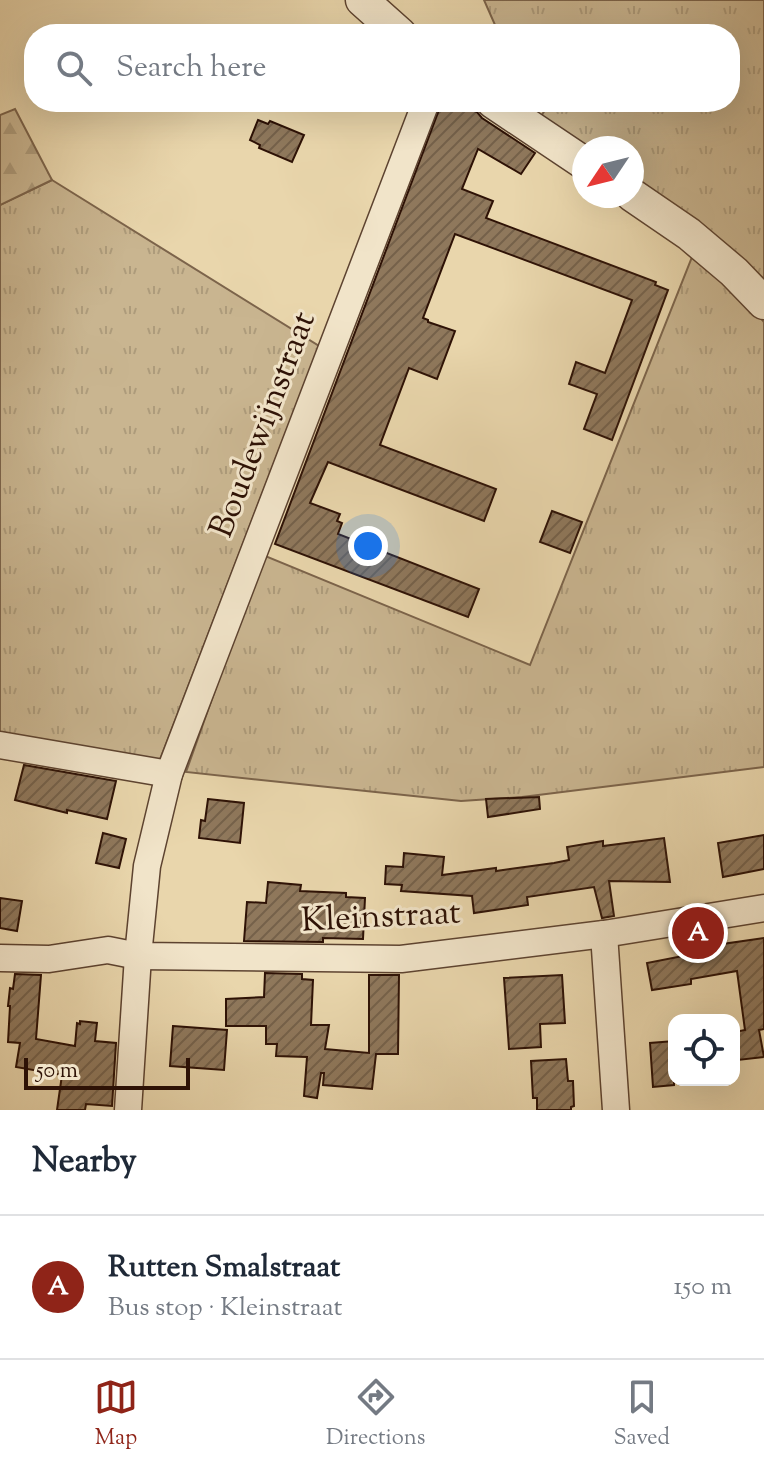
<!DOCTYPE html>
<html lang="en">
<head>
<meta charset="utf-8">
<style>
  :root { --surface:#fff; --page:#f6f6f7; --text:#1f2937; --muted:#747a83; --line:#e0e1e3; --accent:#8f2418 }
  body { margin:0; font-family:"Sorts Mill Goudy",serif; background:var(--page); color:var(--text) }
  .controls { position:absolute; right:24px; bottom:24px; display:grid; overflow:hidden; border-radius:16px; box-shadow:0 8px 32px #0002 }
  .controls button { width:72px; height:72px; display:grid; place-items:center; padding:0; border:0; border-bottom:2px solid var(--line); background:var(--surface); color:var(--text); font:40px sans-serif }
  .compass { position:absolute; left:572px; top:136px; width:72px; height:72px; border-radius:50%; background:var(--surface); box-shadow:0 8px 32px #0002; rotate:235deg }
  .scale { position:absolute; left:24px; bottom:20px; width:166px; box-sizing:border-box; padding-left:8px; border:4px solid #2e1206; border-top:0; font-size:22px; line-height:28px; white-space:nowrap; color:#2e1206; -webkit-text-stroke:6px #f1e4c9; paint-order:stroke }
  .you { position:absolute; left:368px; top:546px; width:28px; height:28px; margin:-20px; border:6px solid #fff; border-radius:50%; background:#1a73e8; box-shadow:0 0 0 12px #1a73e833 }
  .badge { display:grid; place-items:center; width:52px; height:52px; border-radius:50%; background:var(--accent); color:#fff; font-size:26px; font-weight:700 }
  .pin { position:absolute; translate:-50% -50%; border:4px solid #fff; box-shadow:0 2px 8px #0006 }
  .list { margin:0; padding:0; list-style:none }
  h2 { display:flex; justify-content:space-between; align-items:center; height:104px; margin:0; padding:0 32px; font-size:34px }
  h2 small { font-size:26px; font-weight:400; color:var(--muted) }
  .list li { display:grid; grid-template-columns:52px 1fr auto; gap:24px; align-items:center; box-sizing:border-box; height:144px; padding:0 32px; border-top:2px solid var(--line) }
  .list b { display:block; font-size:30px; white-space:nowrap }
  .list p { margin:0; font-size:26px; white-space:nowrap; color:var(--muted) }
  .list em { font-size:26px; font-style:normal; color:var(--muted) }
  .icon { flex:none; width:44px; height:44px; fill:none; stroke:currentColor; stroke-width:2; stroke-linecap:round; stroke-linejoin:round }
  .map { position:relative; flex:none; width:764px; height:1110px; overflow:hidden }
  .search { position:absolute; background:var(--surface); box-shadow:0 8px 32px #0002; left:24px; right:24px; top:24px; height:88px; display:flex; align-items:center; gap:20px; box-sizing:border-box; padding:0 28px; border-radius:32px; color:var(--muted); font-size:30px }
  .sheet { height:248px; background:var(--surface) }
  nav { display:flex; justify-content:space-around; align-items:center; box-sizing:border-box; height:112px; border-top:2px solid var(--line); background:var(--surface); font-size:22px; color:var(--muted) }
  nav a { display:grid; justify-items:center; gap:4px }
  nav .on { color:var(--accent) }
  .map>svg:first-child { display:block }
  .grass { fill:url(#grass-tufts); stroke:#7c644b; stroke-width:2 }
  .forest { fill:url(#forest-firs); stroke:#7c644b; stroke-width:2 }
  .building { fill:url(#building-hatch); stroke:#2e1206; stroke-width:2 }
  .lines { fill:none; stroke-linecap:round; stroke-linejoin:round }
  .minor-casing { stroke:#5d4330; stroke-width:29 }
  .tertiary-casing { stroke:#5d4330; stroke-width:35 }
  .minor { stroke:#f1e4c9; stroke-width:26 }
  .tertiary { stroke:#f1e4c9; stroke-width:32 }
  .labels { text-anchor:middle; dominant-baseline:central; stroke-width:6; stroke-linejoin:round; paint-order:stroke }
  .street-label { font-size:34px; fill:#2e1206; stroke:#f1e4c9 }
</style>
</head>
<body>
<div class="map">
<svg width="764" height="1110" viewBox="0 0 764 1110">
  <defs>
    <pattern id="grass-tufts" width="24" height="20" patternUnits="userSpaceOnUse" patternTransform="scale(2)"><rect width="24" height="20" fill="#c9b590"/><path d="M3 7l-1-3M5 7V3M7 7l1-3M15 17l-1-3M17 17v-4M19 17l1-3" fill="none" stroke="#ad9b7b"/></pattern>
    <pattern id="forest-firs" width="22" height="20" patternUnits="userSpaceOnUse" patternTransform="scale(2)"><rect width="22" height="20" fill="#c9b590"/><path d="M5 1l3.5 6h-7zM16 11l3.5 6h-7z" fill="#ad9b7b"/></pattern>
    <pattern id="building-hatch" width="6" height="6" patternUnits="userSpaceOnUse" patternTransform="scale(2)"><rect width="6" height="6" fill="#8f785c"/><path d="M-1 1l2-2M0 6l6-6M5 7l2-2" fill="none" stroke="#75614a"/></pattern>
  </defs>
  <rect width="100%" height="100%" fill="#e9d6ac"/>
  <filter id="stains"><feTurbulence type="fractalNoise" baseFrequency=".0025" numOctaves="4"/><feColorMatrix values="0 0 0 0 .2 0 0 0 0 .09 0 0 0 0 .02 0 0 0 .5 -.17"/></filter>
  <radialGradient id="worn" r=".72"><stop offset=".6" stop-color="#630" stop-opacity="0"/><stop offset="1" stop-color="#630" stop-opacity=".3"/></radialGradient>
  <g class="grass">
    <path d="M484,0H764V285L632,184V148H584L540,118L550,102H730V34H499Z"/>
    <path d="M52,180L319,346L159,762L0,736V205Z"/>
    <path d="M694,252L755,311L764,322V767L522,797L461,801L186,772L263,555L530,665Z"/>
  </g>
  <path class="forest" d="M15,109L52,180L0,205V115Z"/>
  <g class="building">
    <path d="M442,102H451L477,112L482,118L535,153L521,174L478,149L462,189L493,201L486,218L656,282L655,285L668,290L612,440L584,429L597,394L569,384L576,362L605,373L632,300L455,234L423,318L428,320V322L455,331L437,379L409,368L380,445L496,489L484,521L328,462L310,503L340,514L337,521L342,523L338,534L479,589L468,617L275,544Z"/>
    <path d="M258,120L268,124L270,121L304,135L292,162L259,148L260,145L250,140Z"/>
    <path d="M552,511L582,522L570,553L540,542Z"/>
    <path d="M24,765L116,781L107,819L67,810V813L15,800Z"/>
    <path d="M539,797L540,809L488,817L486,799Z"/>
    <path d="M208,799L244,803L240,843L199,838L201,820L205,821Z"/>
    <path d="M103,833L126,839L119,868L96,863Z"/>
    <path d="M764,835V869L723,877L718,843Z"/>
    <path d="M664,838L670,882L609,881L614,916L602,918L594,887L527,897L528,905L474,913L472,896L401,891L402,885L385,884L386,866L403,867L404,853L444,857L442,875L496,868V871L554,863L569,860L567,847L603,841V846Z"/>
    <path d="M268,882L301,885L300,891L346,893V897L365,898L363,939L323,938V942L244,941L247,902L266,903Z"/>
    <path d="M0,898L22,901L17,931L0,928Z"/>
    <path d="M720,932L722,944L764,938V1029L759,1030L764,1057L738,1060L735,1032L745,1030L737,971L691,979V984L652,990L647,963L683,956L681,940Z"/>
    <path d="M265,973L302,974V979L313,980L311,1025H329L325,1049L369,1053V975H399L398,1054H376L372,1089L323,1085L324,1073H321L317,1098L304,1096L307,1057L276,1056L277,1044H266V1026H226V999L264,997Z"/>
    <path d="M15,974L41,975L36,1039L75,1046L77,1023L80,1024V1021L97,1023L95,1041L116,1043L112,1106L86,1104L85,1110H57L62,1075L16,1067L20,1043L8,1042L10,1006H8L10,988L13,989Z"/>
    <path d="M562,975L565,1023L540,1024L541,1047L509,1049L504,978Z"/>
    <path d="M173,1026L227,1030L224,1070L170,1066Z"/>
    <path d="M674,1041V1085L653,1087L650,1043Z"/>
    <path d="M566,1059L568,1081H573L574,1106L571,1107V1110H537V1098H533L531,1061Z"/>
  </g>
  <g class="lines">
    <g class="minor-casing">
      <g id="minor">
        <path d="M0,745L169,774"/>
        <path d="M604,934L616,1110"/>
        <path d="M0,958L49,959L108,950L138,956L401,959L604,934L764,908"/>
        <path d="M128,1110L138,956L147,866L169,774L426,102"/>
      </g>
    </g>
    <g class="tertiary-casing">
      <g id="tertiary">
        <path d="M362,0L400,34"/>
        <path d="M493,102L584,163"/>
        <path d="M632,195L689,234L734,272L764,303"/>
      </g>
    </g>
    <use href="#minor" class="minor"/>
    <use href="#tertiary" class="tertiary"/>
  </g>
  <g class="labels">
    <g class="street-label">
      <text transform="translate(264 425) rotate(-69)">Boudewijnstraat</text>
      <text transform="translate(381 918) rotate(-3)">Kleinstraat</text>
    </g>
  </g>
  <rect width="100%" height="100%" filter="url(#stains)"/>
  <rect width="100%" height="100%" fill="url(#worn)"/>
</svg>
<div class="controls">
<button><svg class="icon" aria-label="locate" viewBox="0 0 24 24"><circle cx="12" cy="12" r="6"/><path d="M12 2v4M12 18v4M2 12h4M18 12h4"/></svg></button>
</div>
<svg class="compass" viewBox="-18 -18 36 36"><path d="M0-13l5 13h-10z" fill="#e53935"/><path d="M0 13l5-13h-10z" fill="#747a83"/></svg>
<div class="scale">50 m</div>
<div class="you"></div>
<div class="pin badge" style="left:698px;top:933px">A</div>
<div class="search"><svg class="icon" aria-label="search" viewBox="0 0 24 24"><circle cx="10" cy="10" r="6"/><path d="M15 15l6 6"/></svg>Search here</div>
</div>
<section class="sheet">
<h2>Nearby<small></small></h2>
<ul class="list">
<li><span class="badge">A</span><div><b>Rutten Smalstraat</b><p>Bus stop · Kleinstraat</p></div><em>150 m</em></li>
</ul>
</section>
<nav>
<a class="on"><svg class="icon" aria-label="map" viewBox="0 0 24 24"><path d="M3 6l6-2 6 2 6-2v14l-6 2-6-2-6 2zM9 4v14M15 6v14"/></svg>Map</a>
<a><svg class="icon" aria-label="directions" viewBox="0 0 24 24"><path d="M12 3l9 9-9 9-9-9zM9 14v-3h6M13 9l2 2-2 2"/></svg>Directions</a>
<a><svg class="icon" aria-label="saved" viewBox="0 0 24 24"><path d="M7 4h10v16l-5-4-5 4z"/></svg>Saved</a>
</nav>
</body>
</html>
